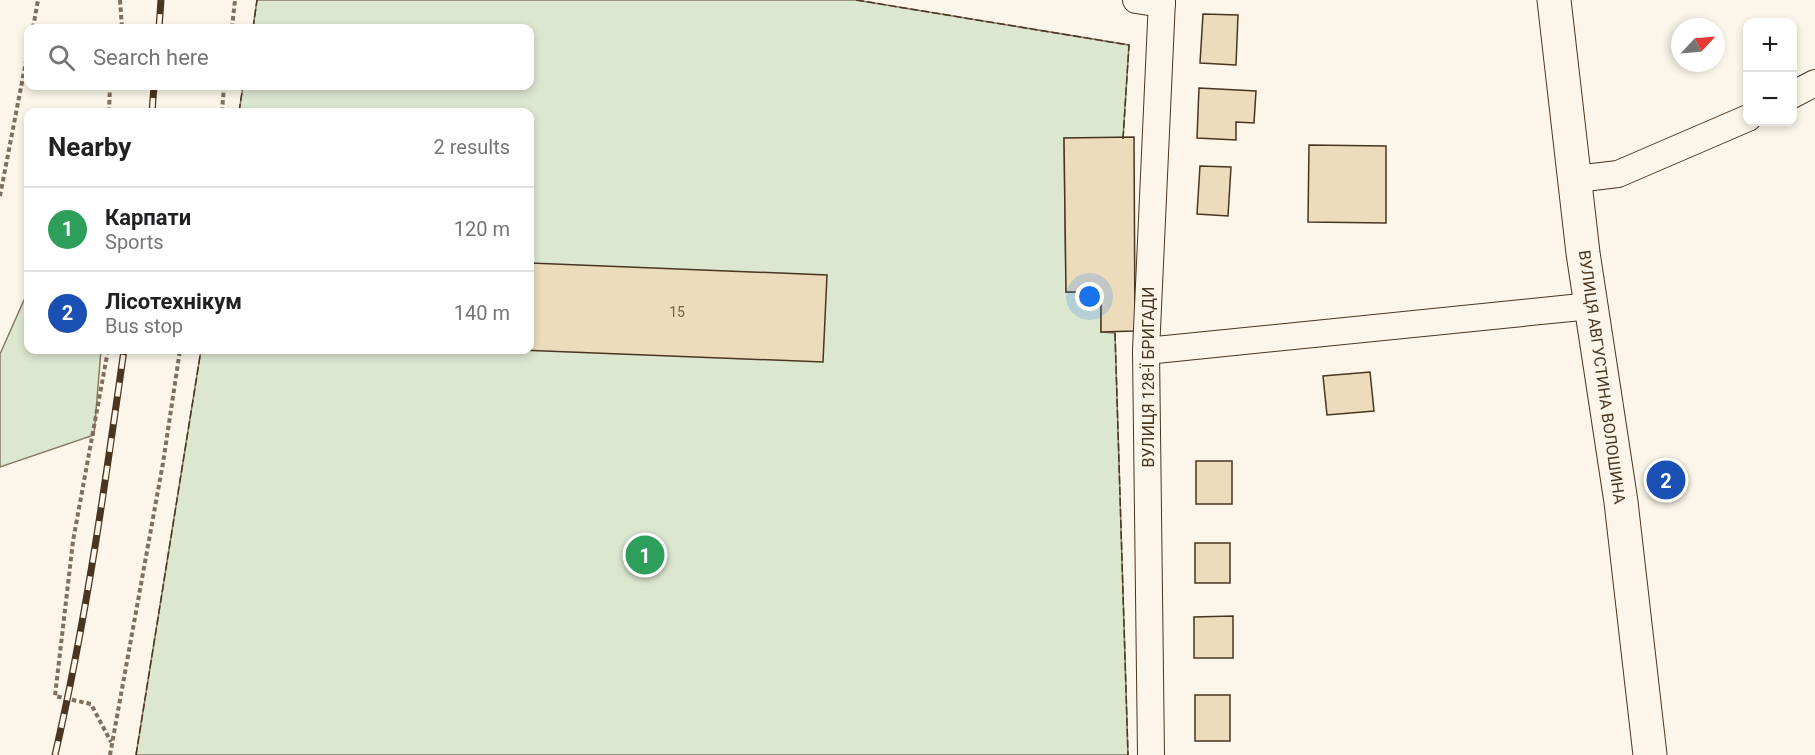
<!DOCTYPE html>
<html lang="en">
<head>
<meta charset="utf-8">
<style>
  :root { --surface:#fff; --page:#f2f2f2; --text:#202124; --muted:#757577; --line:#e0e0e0; --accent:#c62828 }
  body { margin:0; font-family:Roboto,sans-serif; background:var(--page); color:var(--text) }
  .controls { position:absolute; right:18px; top:18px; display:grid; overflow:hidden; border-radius:12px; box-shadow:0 3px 9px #0003 }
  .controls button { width:54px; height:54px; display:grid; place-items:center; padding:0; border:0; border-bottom:2px solid var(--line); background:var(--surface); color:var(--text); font:30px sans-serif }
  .compass { position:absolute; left:1671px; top:18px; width:54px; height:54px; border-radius:50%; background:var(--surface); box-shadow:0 3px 9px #0003; rotate:64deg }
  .you { position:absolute; left:1090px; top:297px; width:21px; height:21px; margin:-15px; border:4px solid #fff; border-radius:50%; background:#1a73e8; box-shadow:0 0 0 9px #1a73e833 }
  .badge { display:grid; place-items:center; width:39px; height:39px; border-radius:50%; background:var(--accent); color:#fff; font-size:20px; font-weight:700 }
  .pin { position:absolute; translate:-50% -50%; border:3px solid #fff; box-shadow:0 2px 6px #0006 }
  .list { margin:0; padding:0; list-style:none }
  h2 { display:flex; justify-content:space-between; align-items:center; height:78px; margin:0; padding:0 24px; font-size:26px }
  h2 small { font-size:20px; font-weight:400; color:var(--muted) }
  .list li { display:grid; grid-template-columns:39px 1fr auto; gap:18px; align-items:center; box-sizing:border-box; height:84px; padding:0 24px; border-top:2px solid var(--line) }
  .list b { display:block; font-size:22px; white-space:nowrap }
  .list p { margin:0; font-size:20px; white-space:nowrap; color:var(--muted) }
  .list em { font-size:20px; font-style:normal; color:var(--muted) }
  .icon { flex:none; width:33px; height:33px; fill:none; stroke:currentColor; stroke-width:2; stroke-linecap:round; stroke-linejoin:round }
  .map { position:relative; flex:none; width:1815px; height:755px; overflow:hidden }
  .search { position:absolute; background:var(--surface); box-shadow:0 3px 9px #0003; left:24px; top:24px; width:510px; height:66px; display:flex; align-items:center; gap:15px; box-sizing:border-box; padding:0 21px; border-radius:12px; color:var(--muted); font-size:22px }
  .panel { position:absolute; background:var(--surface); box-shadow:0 3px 9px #0003; left:24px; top:108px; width:510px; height:246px; border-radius:12px }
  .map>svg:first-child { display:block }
  .green { fill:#dce7d0; stroke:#887966; stroke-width:1.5 }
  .building { fill:#ecdcbc; stroke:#4a3520; stroke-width:1.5 }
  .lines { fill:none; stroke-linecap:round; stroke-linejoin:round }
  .minor-casing { stroke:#4a3520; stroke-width:28 }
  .secondary-casing { stroke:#4a3520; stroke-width:35 }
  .path { stroke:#7f6f5c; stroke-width:4; stroke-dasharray:4.5 3; stroke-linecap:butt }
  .minor { stroke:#fbf6e9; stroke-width:26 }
  .secondary { stroke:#fbf6e9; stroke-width:33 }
  .rail-casing { stroke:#4a3520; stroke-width:7 }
  .rail { stroke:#fbf6e9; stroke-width:4.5; stroke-dasharray:14; stroke-linecap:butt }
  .fence { stroke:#4a3520; stroke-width:1.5; stroke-dasharray:8 3; stroke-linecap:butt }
  .labels { text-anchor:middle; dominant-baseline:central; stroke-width:4.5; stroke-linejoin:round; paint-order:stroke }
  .number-label { font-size:14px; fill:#725f47 }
  .street-label { font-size:16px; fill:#4a3520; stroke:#fbf6e9 }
</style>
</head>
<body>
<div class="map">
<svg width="1815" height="755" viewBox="0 0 1815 755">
  <rect width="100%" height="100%" fill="#fbf6e9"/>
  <g class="green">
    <path d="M257,0H856L1129,45L1123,139L1064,138L1066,292H1101V332L1115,333L1128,755H136L201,350H530V112H239L243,86H530V28H253Z"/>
    <path d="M28,297V350H101L94,435L0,467V354L24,300Z"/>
  </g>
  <g class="building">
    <path d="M1203,14L1238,15L1236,65L1200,63Z"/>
    <path d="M1199,88L1256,91L1254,123L1236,122V140L1197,138Z"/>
    <path d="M1134,137L1135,331L1101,332V292H1066L1064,138Z"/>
    <path d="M1309,145L1386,146V223L1308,222Z"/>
    <path d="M1200,166L1231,167L1228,216L1197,214Z"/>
    <path d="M530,263L827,275L823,362L520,350H530Z"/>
    <path d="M1370,372L1374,411L1327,415L1323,376Z"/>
    <rect x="1196" y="461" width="36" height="43"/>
    <rect x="1195" y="543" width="35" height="40"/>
    <path d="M1233,616V658H1194V617Z"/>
    <rect x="1195" y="695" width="35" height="46"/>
  </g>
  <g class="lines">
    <g class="minor-casing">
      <g id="minor">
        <path d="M1136,0L1162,4"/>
        <path d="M1792,95L1815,83"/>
        <path d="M1576,179L1618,174L1748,118"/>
        <path d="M1146,351L1591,306"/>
        <path d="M1151,755L1146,351L1162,0"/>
      </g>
    </g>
    <g class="secondary-casing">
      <path id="secondary" d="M1554,0L1583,253L1621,502L1650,755"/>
    </g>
    <g class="path">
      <path d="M120,0L122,28"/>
      <path d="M33,28L38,0"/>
      <path d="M232,28L235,0"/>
      <path d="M109,112L110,86"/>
      <path d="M222,112L224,86"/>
      <path d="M0,196L28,51"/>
      <path d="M108,350L73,541L55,696L91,704L111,742"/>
      <path d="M110,755L163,463L180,350"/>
    </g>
    <use href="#minor" class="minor"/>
    <use href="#secondary" class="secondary"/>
    <g class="rail-casing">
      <g id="rail">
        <path d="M159,28L161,0"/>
        <path d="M152,112L154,86"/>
        <path d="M55,755C86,621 105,485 124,350"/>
      </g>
    </g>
    <use href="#rail" class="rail"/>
    <g class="fence">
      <path d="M856,0L1129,45L1123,139"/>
      <path d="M253,28L257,0"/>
      <path d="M239,112L243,86"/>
      <path d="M1115,333L1128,755"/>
      <path d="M136,755L201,350"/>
    </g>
  </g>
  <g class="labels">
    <g class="number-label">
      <text x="677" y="312">15</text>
    </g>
    <g class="street-label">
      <text transform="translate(1148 377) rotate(-90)">ВУЛИЦЯ 128-Ї БРИГАДИ</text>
      <text transform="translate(1602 377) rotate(82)">ВУЛИЦЯ АВГУСТИНА ВОЛОШИНА</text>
    </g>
  </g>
</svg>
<div class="controls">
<button>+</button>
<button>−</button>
</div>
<svg class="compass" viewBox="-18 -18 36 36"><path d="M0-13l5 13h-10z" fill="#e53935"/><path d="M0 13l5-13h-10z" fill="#757577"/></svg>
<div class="you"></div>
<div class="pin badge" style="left:645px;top:555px;background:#2e9e5b">1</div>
<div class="pin badge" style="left:1666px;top:480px;background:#1a4fb4">2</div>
<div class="search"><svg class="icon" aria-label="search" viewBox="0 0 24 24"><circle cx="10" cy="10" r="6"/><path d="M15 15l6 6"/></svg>Search here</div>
<section class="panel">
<h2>Nearby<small>2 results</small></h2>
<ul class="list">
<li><span class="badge" style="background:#2e9e5b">1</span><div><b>Карпати</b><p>Sports</p></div><em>120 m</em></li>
<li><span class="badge" style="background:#1a4fb4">2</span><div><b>Лісотехнікум</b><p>Bus stop</p></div><em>140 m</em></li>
</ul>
</section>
</div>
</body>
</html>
